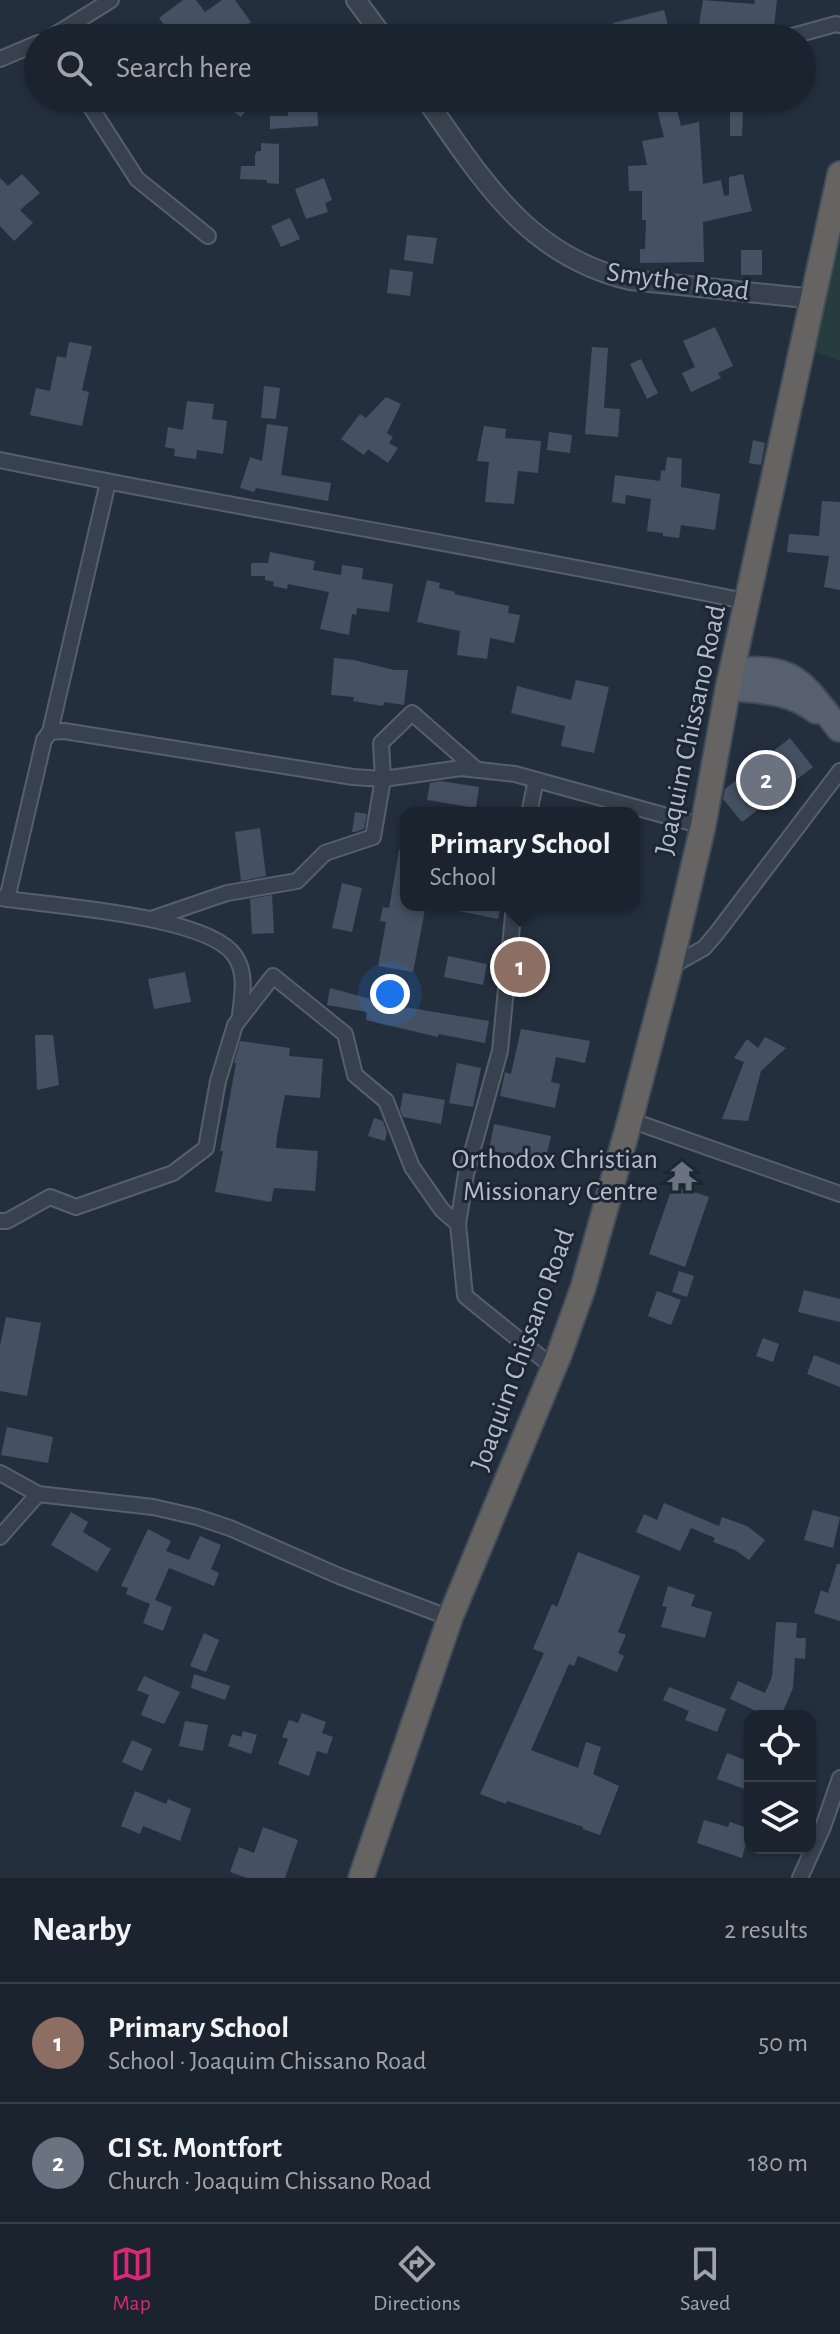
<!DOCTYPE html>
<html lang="en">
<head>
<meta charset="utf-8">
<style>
  :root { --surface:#1b232e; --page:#282f3a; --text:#f1f3f6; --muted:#a0a4aa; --line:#39404a; --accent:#db2777 }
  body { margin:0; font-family:"Alegreya Sans",sans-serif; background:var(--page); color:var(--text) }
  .controls { position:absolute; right:24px; bottom:24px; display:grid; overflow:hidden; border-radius:16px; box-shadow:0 2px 6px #0004 }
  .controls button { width:72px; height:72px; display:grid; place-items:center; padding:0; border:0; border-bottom:2px solid var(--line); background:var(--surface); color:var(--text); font:40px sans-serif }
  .you { position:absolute; left:390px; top:994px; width:28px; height:28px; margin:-20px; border:6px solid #fff; border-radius:50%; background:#1a73e8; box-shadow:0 0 0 12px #1a73e833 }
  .badge { display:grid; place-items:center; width:52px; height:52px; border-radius:50%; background:var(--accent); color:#fff; font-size:26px; font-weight:700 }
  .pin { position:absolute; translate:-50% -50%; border:4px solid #fff; box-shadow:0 2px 8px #0006 }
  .popup { position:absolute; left:400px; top:807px; width:240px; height:104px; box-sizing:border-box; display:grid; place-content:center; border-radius:16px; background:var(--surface); filter:drop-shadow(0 2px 6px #0005); font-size:26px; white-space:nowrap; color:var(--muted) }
  .popup b { font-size:30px; color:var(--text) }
  .popup::after { content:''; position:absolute; left:50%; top:100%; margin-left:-16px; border:16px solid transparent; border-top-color:var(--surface) }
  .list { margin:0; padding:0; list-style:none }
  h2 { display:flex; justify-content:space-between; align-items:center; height:104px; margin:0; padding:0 32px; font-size:34px }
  h2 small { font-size:26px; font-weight:400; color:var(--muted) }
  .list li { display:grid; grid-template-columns:52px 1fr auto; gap:24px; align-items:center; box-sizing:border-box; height:120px; padding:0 32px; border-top:2px solid var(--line) }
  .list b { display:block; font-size:30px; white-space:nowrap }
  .list p { margin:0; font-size:26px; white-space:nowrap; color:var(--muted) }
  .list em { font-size:26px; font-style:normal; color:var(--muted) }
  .icon { flex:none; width:44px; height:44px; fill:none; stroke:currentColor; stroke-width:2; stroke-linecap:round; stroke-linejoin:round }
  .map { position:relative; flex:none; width:840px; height:1878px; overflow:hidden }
  .search { position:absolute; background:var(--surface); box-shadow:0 2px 6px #0004; left:24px; right:24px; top:24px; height:88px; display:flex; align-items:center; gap:20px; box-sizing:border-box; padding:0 28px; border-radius:44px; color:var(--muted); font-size:30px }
  .sheet { height:344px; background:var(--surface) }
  nav { display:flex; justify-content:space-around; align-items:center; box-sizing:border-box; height:112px; border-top:2px solid var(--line); background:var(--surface); font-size:22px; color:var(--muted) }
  nav a { display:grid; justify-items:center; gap:4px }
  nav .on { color:var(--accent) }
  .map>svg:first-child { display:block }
  .green { fill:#263c3f }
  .building { fill:#455162 }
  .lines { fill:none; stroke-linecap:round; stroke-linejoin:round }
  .minor-casing { stroke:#565f6c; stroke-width:18 }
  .tertiary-casing { stroke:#565f6c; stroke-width:22 }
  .primary-casing { stroke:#414a57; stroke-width:28 }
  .trunk-casing { stroke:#434c59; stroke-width:28 }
  .minor { stroke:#38414e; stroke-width:14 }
  .tertiary { stroke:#38414e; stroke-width:18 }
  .primary { stroke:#56606e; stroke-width:24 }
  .trunk { stroke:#656462; stroke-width:24 }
  .labels { text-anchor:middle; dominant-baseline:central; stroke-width:6; stroke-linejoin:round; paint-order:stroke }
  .street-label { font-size:28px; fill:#b4bcc9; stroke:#1d2633 }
  .poi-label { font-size:28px; fill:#b4bcc9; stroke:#1d2633; text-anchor:end }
</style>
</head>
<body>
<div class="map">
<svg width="840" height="1878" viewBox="0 0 840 1878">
  <rect width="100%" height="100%" fill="#242f3e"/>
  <path class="green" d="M840,225V361L813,351Z"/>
  <g class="building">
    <path d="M183,0H196L205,12L222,0H235L251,22L229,38H174L159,18Z"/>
    <path d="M703,0L754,4L755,0H777L773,35L699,25Z"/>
    <path d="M664,10L671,38H617L613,23Z"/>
    <path d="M216,98H256L241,117Z"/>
    <path d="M287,98H317L318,126L270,129V116H288Z"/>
    <path d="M654,98H674L681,126L699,122L703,184L721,180L724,196L729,195V177L743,174L752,211L703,222L704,262L640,263V249H645L646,220H642V191H629L628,166L647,165L642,141L664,137Z"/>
    <path d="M730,112H743L742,136H730Z"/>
    <path d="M261,143L279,144V184L267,183V180L240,179L241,166H255V155L257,151H261Z"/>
    <path d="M22,174L40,193L20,210L33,223L14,241L0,226V178L8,186Z"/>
    <path d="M324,178L332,200L325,203L328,212L306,219L295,189Z"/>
    <path d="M290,218L300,239L281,247L271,226Z"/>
    <path d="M407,235L437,238L433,264L404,260Z"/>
    <rect x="741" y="250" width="21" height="25"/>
    <path d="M390,269L413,272L410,296L387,293Z"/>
    <path d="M715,327L733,366L718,373L721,378L691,392L682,373L695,367L683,341Z"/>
    <path d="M69,342L92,346L82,390L89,392L82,426L30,415L36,388L50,391L57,356L66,358Z"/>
    <path d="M592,347L608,348L604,408L620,409L618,437L585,434Z"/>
    <path d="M641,359L658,393L647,399L630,364Z"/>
    <path d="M264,386L280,388L276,419L261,418Z"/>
    <path d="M386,397L401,404L387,433L393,437L389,443L398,448L388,463L368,449L364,455L341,439L360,414L366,418Z"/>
    <path d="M187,401L214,404L212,419L227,421L223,454L197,450L196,459L174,456L175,449L165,447L168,427L183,430Z"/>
    <path d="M267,424L288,427L281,475L331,483L328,501L256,488L254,492L240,488L250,457L262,461Z"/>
    <path d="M484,426L506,429L505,438L541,441L538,473L518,471L514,504L485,502L489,462L477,461Z"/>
    <path d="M549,432L572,435L570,453L547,450Z"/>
    <path d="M753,440L765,443L761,465L749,463Z"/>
    <path d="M667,457L682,459L681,487L720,494L715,530L681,525L679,538L663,536V533L647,531L651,499L626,495L625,504L612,502L615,475L660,481L661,470L665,471Z"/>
    <path d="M822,501L840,502V590L824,587L829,556L787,552L789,534L819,536Z"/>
    <path d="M270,552L315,561L313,570L341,575L342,565L363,568L362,579L393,584L389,612L357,608L356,615L352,614L349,635L320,629L329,592L288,584L287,589L273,586L274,582L265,580V576H251V563H268Z"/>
    <path d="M427,580L440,583L439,588L455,592L454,594L509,606L508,613L520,615L514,643L490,638L487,659L457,655L460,631L417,622Z"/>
    <path d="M334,658L354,660L394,670H408L404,705L384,702L383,706L353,701L354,697L331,695Z"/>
    <path d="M576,680L609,687L594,753L561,746L565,726L511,713L517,686L571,700Z"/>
    <path d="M790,738L813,767L742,822L723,799L725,789Z"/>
    <path d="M440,781L479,787L476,808L427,800L430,783Z"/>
    <path d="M355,812L367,814L364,829L355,832H352Z"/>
    <path d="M260,828L266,876L241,881L235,832Z"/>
    <path d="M399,850L406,851V905H426L413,972L378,966L386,922L380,921L383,907L389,908Z"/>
    <path d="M342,883L362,888L352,932L332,928Z"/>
    <path d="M272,895L274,933L252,934L250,899Z"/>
    <path d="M460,905H501L498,919L459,911Z"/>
    <path d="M448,956L487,964L483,985L444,977Z"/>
    <path d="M185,972L191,1002L154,1009L148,979Z"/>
    <path d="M330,988L392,1005L489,1021L485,1043L438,1034V1037L366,1020L367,1012L327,1005Z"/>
    <path d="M521,1029L590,1041L585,1063L556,1057L551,1082L560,1084L555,1108L500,1096L505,1072L511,1074Z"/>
    <path d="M35,1035H53L59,1085L37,1090Z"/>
    <path d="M765,1037L786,1048L761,1071L748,1121L722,1119L744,1062L734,1058L747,1039L758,1048Z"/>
    <path d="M240,1041L290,1048L289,1056L323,1059L320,1098L285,1095L277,1136L276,1148L318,1151L315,1191L274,1188L271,1202L215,1192L223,1151H220L236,1063H234Z"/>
    <path d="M457,1063L481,1068L473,1107L449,1103Z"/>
    <path d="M403,1093L445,1100L441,1124L403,1117L400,1110Z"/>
    <path d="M374,1118L383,1121L387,1132L385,1141L368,1136Z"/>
    <path d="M494,1124L551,1136L545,1162L489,1150Z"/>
    <path d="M673,1185L709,1197L685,1267L649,1254Z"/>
    <path d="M679,1271L694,1276L687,1297L672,1292Z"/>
    <path d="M804,1290L840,1299V1322L798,1312Z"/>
    <path d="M657,1291L681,1300L671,1325L648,1316Z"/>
    <path d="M6,1317L41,1323L27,1396L0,1391V1346Z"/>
    <path d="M763,1338L779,1344L773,1362L756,1356Z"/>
    <path d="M814,1355L840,1365V1387L807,1374Z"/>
    <path d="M7,1427L53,1437L48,1463L1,1455Z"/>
    <path d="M664,1503L719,1526L722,1517L747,1526L765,1540L749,1560L735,1550L713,1542L715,1538L691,1528L680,1551L636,1532L644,1514L657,1520Z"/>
    <path d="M813,1510L840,1517L833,1548L804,1540Z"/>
    <path d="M71,1512L88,1522L83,1532L111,1549L97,1572L51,1545Z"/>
    <path d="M148,1529L171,1541L166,1551L189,1560L200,1536L221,1545L211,1569L219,1573L214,1586L169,1568L155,1600L172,1607L163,1631L143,1623L150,1604L126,1594L128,1588L121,1586Z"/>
    <path d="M578,1552L640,1576L618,1632L626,1635L618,1653L624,1656L617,1672L578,1656L574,1666L569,1664L531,1750L578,1768L586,1742L601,1747L593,1774L619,1786L600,1835L583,1829V1827L507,1801L506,1804L480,1794L544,1653L533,1649L552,1604L557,1607Z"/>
    <path d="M837,1564H840V1621L814,1613L821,1590L828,1593Z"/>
    <path d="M668,1586L695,1595L691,1606L712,1612L705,1638L661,1627L667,1607L662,1606Z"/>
    <path d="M776,1622L797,1623L796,1638H806L805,1659L795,1658L793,1688L781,1716H754L756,1711L730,1699L738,1681L765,1693L772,1677Z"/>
    <path d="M204,1633L219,1640L206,1672L190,1666Z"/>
    <path d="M194,1674L230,1686L225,1700L191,1688Z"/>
    <path d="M144,1676L180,1692L164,1724L141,1715L149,1695L137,1690Z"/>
    <path d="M669,1687L726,1709L717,1732L685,1720L689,1711L663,1700Z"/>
    <path d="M302,1713L326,1722L322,1733L333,1737L327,1754L317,1751L309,1776L278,1764L288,1739L282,1737L289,1720L298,1723Z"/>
    <path d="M185,1721L208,1725L203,1751L179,1746Z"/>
    <path d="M243,1731L257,1735L251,1754L228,1746L232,1734L241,1737Z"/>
    <path d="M132,1740L152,1749L142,1771L122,1762Z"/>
    <path d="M727,1753L750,1762V1791L717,1779Z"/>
    <path d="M135,1791L166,1804L168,1799L191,1809L180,1841L143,1826L140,1834L121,1826Z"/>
    <path d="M704,1820L728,1827L730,1822L750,1829L742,1858L697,1843Z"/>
    <path d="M263,1827L298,1840L285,1878H247L230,1872L239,1847L254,1853Z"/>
  </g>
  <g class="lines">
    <g class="minor-casing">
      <g id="minor">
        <path d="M50,38L111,0"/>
        <path d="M785,38L836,24L840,25"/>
        <path d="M0,59L38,43"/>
        <path d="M85,98L137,179L208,236"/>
        <path d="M0,460C249,511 500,550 749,602"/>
        <path d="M50,732L108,482"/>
        <path d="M529,813L536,780"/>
        <path d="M0,898C50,906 208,915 235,956C247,974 242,995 240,1015"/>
        <path d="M7,899L44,740L50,732L64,731L353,777L383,779L461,768L515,774L703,826"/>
        <path d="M151,919L227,893L297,881L325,853L373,837L383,779L381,743L412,713L476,769"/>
        <path d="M670,967L704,948L716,934L840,771"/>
        <path d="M630,1120L840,1194"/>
        <path d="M0,1221H7L50,1197L76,1207L173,1173L206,1148L218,1081L235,1025L273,976L345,1034L355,1075L386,1101L412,1167L442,1210L458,1224L465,1296L554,1368"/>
        <path d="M458,1224L466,1174L500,1051L514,905"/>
        <path d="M0,1473L38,1494L153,1507L197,1517L230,1528L339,1576L450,1618"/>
        <path d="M0,1537L38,1494"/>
        <path d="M800,1878L823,1827L840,1778"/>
      </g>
    </g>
    <g class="tertiary-casing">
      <g id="tertiary">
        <path d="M356,0L384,38"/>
        <path d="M425,98C482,179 527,256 630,280L815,299"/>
      </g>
    </g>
    <g class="primary-casing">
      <g id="primary">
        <path d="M732,671C795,664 802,682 839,729"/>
        <path d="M728,688C760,691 789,690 816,711"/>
      </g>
    </g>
    <g class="trunk-casing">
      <path id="trunk" d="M361,1878L450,1618L559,1355L583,1288L630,1120L670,967L703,826L728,688L840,174"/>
    </g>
    <use href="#minor" class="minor"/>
    <use href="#tertiary" class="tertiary"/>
    <use href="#primary" class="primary"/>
    <use href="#trunk" class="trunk"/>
  </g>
  <defs>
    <g id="temple-bare" transform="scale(2.4)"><path d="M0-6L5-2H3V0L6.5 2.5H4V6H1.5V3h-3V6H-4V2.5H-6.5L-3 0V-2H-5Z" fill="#6b7280" stroke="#1d2633" stroke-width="2.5" paint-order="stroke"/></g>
  </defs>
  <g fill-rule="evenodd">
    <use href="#temple-bare" x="682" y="1176"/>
  </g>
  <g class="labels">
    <g class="street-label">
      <text transform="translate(678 282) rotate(8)">Smythe Road</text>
      <text transform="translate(691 730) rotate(-78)">Joaquim Chissano Road</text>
      <text transform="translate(523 1350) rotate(-70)">Joaquim Chissano Road</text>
    </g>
    <g class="poi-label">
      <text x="658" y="1160">Orthodox Christian<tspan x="658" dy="32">Missionary Centre</tspan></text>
    </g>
  </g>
</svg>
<div class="controls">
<button><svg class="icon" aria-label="locate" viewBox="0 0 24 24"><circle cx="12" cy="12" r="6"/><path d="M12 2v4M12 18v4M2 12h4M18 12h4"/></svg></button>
<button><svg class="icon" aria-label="layers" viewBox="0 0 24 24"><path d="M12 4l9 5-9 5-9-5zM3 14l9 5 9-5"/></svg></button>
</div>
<div class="you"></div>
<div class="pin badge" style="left:520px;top:967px;background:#8d6e63">1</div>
<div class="popup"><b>Primary School</b>School</div>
<div class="pin badge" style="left:766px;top:780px;background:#6b7280">2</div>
<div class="search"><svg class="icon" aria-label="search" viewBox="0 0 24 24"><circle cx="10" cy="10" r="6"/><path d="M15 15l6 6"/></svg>Search here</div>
</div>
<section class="sheet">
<h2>Nearby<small>2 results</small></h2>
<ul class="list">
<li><span class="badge" style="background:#8d6e63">1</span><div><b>Primary School</b><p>School · Joaquim Chissano Road</p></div><em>50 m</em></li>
<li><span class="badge" style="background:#6b7280">2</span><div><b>CI St. Montfort</b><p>Church · Joaquim Chissano Road</p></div><em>180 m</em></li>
</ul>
</section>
<nav>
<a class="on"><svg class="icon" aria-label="map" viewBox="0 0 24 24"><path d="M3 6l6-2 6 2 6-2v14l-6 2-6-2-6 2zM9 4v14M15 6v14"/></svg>Map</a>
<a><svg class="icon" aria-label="directions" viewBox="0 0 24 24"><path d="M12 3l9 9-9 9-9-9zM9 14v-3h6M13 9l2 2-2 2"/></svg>Directions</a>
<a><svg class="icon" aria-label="saved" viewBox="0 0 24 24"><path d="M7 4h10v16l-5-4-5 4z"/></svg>Saved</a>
</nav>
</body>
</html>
